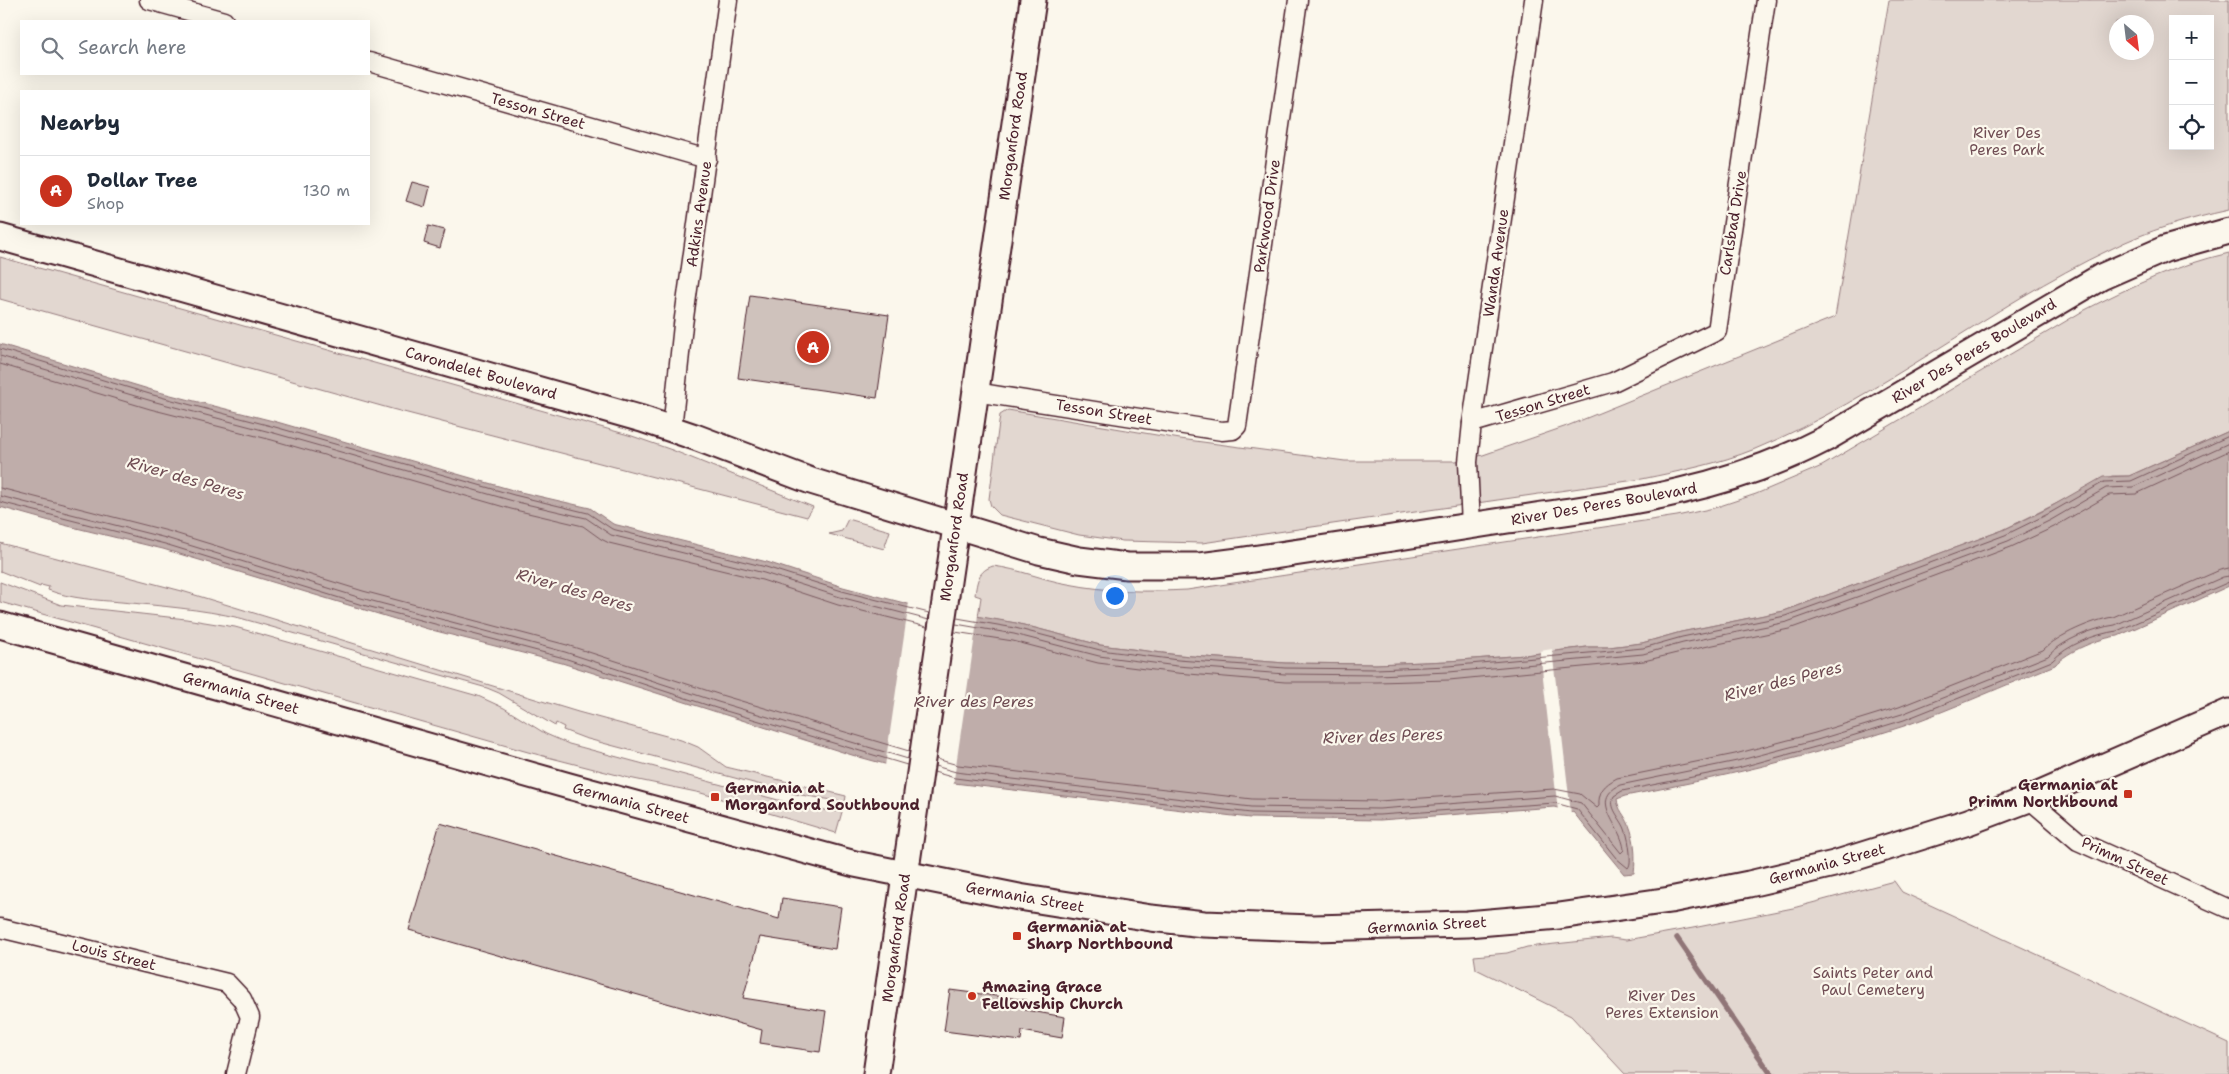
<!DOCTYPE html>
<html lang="en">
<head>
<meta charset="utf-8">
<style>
  :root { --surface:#fff; --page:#f2f2f3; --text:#1f2937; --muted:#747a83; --line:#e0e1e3; --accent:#c8321e }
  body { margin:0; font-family:"Shantell Sans",sans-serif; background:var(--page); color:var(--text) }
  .controls { position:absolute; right:15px; top:15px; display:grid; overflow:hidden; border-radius:0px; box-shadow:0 5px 20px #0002 }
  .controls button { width:45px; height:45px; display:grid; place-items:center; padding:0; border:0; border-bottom:1px solid var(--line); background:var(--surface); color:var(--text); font:25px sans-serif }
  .compass { position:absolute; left:2109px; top:15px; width:45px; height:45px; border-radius:50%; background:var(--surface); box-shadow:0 5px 20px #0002; rotate:152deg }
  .you { position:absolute; left:1114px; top:595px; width:18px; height:18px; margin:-12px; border:4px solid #fff; border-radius:50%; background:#1a73e8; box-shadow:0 0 0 8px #1a73e833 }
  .badge { display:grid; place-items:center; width:32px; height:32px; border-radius:50%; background:var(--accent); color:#fff; font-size:16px; font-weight:700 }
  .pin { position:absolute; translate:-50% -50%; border:2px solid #fff; box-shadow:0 1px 5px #0006 }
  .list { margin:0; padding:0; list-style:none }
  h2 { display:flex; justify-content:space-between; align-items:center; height:65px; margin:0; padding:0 20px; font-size:21px }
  h2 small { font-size:16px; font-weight:400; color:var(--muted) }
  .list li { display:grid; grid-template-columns:32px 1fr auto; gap:15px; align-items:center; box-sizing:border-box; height:70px; padding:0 20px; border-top:1px solid var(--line) }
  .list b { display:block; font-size:19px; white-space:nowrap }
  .list p { margin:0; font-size:16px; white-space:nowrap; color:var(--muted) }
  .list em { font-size:16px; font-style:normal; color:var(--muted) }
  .icon { flex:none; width:28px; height:28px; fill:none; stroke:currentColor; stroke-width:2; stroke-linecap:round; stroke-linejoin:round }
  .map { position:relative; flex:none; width:2229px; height:1074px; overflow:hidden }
  .search { position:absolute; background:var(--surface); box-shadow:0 5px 20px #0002; left:20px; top:20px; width:350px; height:55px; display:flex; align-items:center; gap:12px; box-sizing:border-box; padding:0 18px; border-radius:0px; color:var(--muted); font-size:19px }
  .panel { position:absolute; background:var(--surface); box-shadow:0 5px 20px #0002; left:20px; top:90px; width:350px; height:135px; border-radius:0px }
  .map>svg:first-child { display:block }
  .green { fill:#e2d7d0; stroke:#967b7e; fill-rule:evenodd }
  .water { fill:#bfadaa; stroke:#907477 }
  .pier { fill:#fbf7ec }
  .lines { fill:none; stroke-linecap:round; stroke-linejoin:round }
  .shore { stroke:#79585e; stroke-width:1 }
  .stream { stroke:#907477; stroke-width:5.5 }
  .building { fill:#cfc2bc; stroke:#4a1f2b }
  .street-casing { stroke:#4a1f2b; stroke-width:21 }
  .secondary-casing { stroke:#4a1f2b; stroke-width:29 }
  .street { stroke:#fbf7ec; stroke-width:18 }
  .secondary { stroke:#fbf7ec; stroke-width:25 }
  .poi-dot { fill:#c8321e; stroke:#fbf7ec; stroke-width:2 }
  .labels { text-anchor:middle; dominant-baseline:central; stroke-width:4.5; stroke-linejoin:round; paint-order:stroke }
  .street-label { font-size:15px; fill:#4a1f2b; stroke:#fbf7ec }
  .park-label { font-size:15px; fill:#704d54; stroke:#fbf7ec }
  .poi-label { font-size:15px; font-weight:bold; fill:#4a1f2b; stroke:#fbf7ec; text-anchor:start }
  .water-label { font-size:16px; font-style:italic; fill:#6d4a51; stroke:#fbf7ec }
</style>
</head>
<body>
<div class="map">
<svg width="2229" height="1074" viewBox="0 0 2229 1074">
  <rect width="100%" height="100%" fill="#fbf7ec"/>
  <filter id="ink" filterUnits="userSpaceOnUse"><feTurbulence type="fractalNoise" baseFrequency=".02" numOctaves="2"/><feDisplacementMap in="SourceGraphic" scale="10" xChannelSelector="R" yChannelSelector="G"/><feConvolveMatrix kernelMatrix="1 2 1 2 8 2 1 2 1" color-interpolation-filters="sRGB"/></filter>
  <g filter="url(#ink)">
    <g class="green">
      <path d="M1889,0H2229V210C2188,219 2148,230 2111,249C1988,307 1881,397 1755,449C1718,464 1680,471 1642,479L1202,543L1123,541L1079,535L1000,515L991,506L989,499L1000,415L1008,410L1180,439L1345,461H1456L1483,455L1567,426L1835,317ZM2173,19H2210V146H2173ZM2116,22H2146V52H2116Z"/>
      <path d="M2229,253V431L2129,476H2112L2003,530L1784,611L1681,632L1642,643L1609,647H1587L1525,655L1448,661L1376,664L1285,663L1179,655L1100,645L1016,623L978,617L981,597L975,595C977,581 978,571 993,566C1019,569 1043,580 1068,584C1108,592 1147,592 1187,590L1677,516L1714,508L1756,494L1822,466L2083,311C2131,286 2177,265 2229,253Z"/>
      <path d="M0,257L632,436L672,450L813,507L807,517L392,409L0,299Z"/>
      <path d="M848,519L890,531L884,549L829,534L842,531Z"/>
      <path d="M0,543L182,591L578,712L681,740L698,747L726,767L846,796L845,802L795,794L584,738L563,730L564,727L556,723L555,726L499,693L487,688L240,618C201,609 161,606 121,602C97,600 71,599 48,590L49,587L41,585L40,587L0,571Z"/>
      <path d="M0,582L61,605L186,619L235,627L478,696L504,708L546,734L569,744L808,808L842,812L836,833L701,793L629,778L528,752L0,602Z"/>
      <path d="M1894,881L1902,892L2229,1043V1074H1625L1571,1016L1476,969L1474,956L1507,953L1527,947L1611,938L1626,940L1693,928L1793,908Z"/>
    </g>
    <path class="water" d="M0,344L155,391L277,422L516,491L590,508L613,524L767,562L843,587L908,604L1016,623L1100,645L1178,655L1285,663L1376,664L1448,661L1525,655L1587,647H1609L1642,643L1681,632L1784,611L2003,530L2045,510L2103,477L2129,476L2229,431V586L2118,636C2100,638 2067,651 2055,665C2005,685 1955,708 1904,726C1813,756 1719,778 1625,796L1617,799C1618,810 1625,815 1629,825C1635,840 1636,856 1634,873L1624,874L1573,812L1554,807L1380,820L1250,818L954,783L852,755L562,663L428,629L163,549L64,525L0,507Z"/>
    <g class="pier">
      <path d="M909,602L978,615L953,786L885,766Z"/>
      <path d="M1552,649L1571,814L1558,811L1540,651Z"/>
    </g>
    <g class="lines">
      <g class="shore">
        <path d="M0,349L153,395L275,427L514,495L588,513L612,529L766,567L842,591L929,613"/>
        <path d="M0,356L152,401L274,433L513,501L586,518L611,535L764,573L840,597L929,620"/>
        <path d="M0,364L150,409L272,440L511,509L583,526L601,539L609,543L762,580L838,605L927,627"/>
        <path d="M0,488L168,531L363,591L567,645L721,695L909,751"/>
        <path d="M0,496L166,538L361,598L565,652L718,702L908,759"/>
        <path d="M0,502L165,544L359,604L564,658L716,708L907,765"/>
        <path d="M957,618L1015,628L1100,650L1178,660L1285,668L1376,669L1448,666L1643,648L1682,637L1785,616L1863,588L2005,535L2048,514L2104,482L2131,481L2229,436"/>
        <path d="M956,624L1014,634L1099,656L1177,666L1285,674L1377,675L1449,672L1643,654L1683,643L1787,622L1865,594L2008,541L2051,520L2106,488L2133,487L2229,443"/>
        <path d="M955,632L1013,641L1098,663L1177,673L1285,682H1377L1449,680L1644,661L1685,651L1789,629L1867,601L2011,547L2054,527L2109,495L2136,494L2229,451"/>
        <path d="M936,759L958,765L1252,799L1379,801L1554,789L1580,794L1597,808L1599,806C1598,791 1604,785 1617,778L1735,754L1815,733L1899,707L2043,650C2058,635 2093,620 2113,617L2220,570L2229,568"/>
        <path d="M935,766L956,772L1004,778L1251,807L1379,809L1555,796L1581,803L1621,853L1624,850C1622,825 1588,801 1620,785L1737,761L1817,740L1902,714L2048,656C2063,640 2093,628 2115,625L2223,577L2229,576"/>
        <path d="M934,772L955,778L1003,784L1251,813L1379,815L1555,803L1577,809L1616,858L1628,868C1631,864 1630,859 1630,853C1629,844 1628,837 1625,829C1621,818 1608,808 1614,796L1622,791L1738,768L1819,746L1904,720L2052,661C2067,645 2095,634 2117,631L2229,582"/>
      </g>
      <path class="stream" d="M1677,938L1771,1074"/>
    </g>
    <g class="building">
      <path d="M412,182L430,187L425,207L406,201Z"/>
      <path d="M428,226L445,230L440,248L424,243Z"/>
      <path d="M750,295L889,315L877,398L738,378Z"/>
      <path d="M440,823L779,919L782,898L841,907L835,949L760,937L743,998L826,1011L820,1052L760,1043L762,1030L409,930Z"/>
      <path d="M950,990L1027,1000L1025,1010L1065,1017L1062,1038L1022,1031L1021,1041L944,1031Z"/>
    </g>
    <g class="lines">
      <g class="street-casing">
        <g id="street">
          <path d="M149,0L224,21"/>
          <path d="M369,62L707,159"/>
          <path d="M975,392L1222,431L1233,430L1237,426L1298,0"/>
          <path d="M1472,423L1613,382L1717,331L1766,0"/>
          <path d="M672,429L683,325L728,0"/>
          <path d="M1471,526L1468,462L1472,423L1534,0"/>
          <path d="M2029,799L2078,841L2229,909"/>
          <path d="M0,928L227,983L242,999L250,1017L236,1074"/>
        </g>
      </g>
      <g class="secondary-casing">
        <g id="secondary">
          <path d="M0,237L642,419L695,437L811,481L1039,551L1079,560L1127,566H1200L1239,561C1329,548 1418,534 1508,520C1620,504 1723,492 1825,439L2101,277L2165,249L2229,231"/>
          <path d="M0,625L569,786L855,864L1019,897L1151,918L1204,924L1313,928L1467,924L1559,916L1670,900L1749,884L1834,864L1968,822L2029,799L2229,712"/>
          <path d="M876,1074L1033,0"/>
        </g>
      </g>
      <use href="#street" class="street"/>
      <use href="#secondary" class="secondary"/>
    </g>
  </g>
  <g class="poi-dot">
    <rect x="2123" y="789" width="10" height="10" rx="2.5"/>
    <rect x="710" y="792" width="10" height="10" rx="2.5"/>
    <rect x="1012" y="931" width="10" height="10" rx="2.5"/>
    <circle cx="972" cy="996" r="5"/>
  </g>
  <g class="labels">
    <g class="street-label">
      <text transform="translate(538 111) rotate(16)">Tesson Street</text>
      <text transform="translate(1013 136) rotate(-82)">Morganford Road</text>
      <text transform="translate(699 214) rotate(-82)">Adkins Avenue</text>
      <text transform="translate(1267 216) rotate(-82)">Parkwood Drive</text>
      <text transform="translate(1733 223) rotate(-81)">Carlsbad Drive</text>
      <text transform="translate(1496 263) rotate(-82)">Wanda Avenue</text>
      <text transform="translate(1974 351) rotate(-31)">River Des Peres Boulevard</text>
      <text transform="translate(481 373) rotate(16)">Carondelet Boulevard</text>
      <text transform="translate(1543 403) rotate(-17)">Tesson Street</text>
      <text transform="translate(1104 412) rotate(9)">Tesson Street</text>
      <text transform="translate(1604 504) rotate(-10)">River Des Peres Boulevard</text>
      <text transform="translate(954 537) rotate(-82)">Morganford Road</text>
      <text transform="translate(241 693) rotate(16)">Germania Street</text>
      <text transform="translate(631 803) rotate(15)">Germania Street</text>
      <text transform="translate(2125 861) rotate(25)">Primm Street</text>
      <text transform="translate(1827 864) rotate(-15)">Germania Street</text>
      <text transform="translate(1025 897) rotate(10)">Germania Street</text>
      <text transform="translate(1427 925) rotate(-3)">Germania Street</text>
      <text transform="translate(896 938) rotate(-82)">Morganford Road</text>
      <text transform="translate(114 955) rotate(14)">Louis Street</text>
    </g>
    <g class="park-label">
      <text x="2007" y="133">River Des<tspan x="2007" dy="17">Peres Park</tspan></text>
      <text x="1873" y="973">Saints Peter and<tspan x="1873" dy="17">Paul Cemetery</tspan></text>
      <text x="1662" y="996">River Des<tspan x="1662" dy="17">Peres Extension</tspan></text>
    </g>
    <g class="poi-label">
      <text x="2118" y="785" text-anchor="end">Germania at<tspan x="2118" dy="17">Primm Northbound</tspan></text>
      <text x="725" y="788">Germania at<tspan x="725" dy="17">Morganford Southbound</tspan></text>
      <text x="1027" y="927">Germania at<tspan x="1027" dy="17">Sharp Northbound</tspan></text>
      <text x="982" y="987">Amazing Grace<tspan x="982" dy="17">Fellowship Church</tspan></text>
    </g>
    <g class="water-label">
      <text transform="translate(186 478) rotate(16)">River des Peres</text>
      <text transform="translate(575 590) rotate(16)">River des Peres</text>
      <text transform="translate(1783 681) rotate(-14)">River des Peres</text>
      <text x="974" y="701">River des Peres</text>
      <text transform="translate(1383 736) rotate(-2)">River des Peres</text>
    </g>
  </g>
</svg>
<div class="controls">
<button>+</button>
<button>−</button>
<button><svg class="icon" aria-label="locate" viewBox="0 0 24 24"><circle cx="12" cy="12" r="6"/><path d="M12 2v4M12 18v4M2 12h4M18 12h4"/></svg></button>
</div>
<svg class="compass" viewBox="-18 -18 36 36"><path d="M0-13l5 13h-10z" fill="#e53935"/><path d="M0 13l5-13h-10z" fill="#747a83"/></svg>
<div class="you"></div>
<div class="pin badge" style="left:813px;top:347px">A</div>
<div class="search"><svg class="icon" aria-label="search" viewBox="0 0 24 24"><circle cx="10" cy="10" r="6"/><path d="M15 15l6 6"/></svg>Search here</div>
<section class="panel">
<h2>Nearby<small></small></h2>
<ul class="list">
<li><span class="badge">A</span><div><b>Dollar Tree</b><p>Shop</p></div><em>130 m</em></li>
</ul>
</section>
</div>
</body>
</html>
